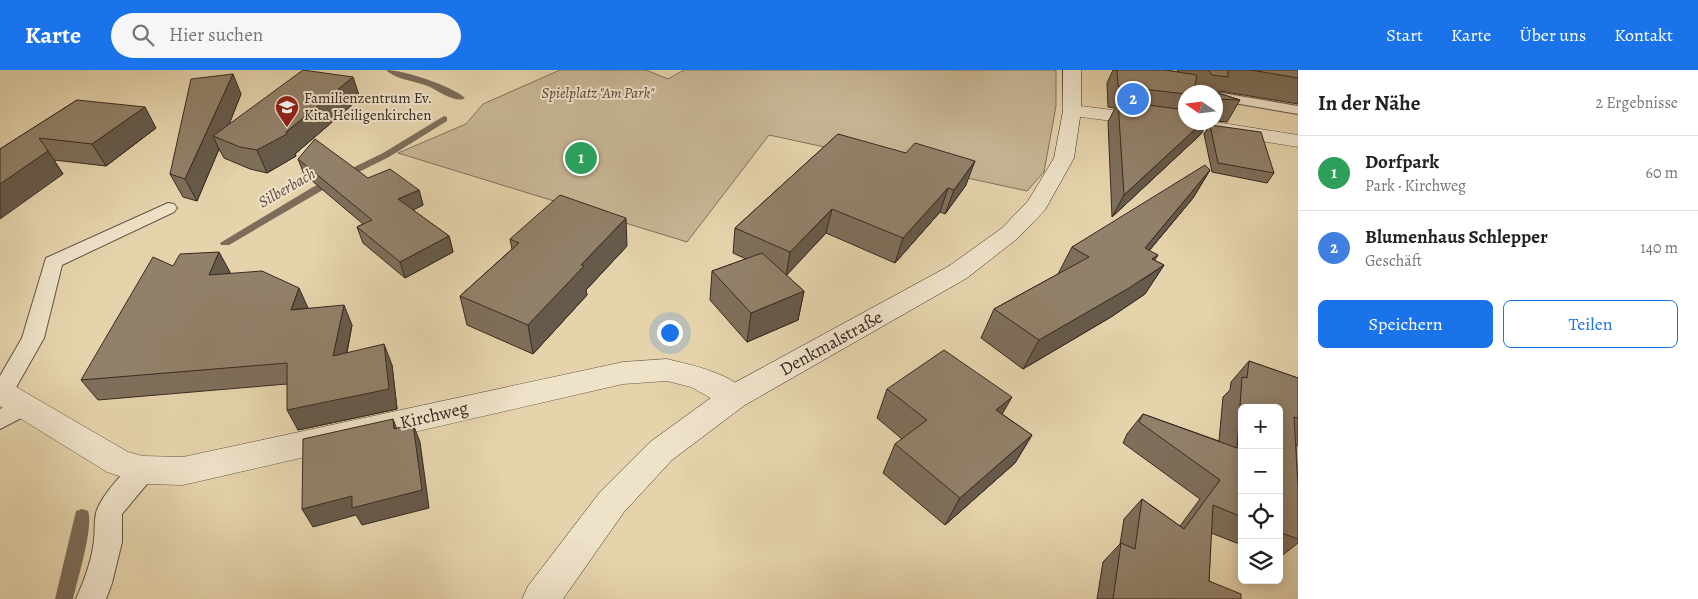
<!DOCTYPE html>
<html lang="de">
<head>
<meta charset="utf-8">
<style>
  :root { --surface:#fff; --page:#f6f6f6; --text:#222; --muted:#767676; --line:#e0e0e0; --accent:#1a73e8 }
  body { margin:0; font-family:Alegreya,serif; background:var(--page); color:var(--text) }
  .controls { position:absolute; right:15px; bottom:15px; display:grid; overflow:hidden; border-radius:8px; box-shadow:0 2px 12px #0003 }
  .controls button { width:45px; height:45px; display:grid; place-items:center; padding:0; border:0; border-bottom:1px solid var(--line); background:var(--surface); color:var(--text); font:25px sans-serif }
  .compass { position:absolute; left:1178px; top:15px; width:45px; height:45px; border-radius:50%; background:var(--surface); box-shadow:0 2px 12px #0003; rotate:283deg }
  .you { position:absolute; left:669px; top:262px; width:18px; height:18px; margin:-12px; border:4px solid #fff; border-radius:50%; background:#1a73e8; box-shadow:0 0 0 8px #1a73e833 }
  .badge { display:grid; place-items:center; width:32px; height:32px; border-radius:50%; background:var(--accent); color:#fff; font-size:16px; font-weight:700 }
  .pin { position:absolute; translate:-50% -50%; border:2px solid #fff; box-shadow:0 1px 5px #0006 }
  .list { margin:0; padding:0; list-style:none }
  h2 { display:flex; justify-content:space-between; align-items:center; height:65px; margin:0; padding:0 20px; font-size:21px }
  h2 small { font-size:16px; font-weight:400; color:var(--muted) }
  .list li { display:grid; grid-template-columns:32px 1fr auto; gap:15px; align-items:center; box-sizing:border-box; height:75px; padding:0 20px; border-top:1px solid var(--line) }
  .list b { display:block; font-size:19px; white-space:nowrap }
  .list p { margin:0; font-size:16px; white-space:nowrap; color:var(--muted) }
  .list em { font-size:16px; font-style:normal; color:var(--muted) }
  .actions { display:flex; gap:10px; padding:15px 20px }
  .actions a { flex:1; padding:11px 0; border:1px solid var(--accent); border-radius:8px; text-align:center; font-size:18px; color:var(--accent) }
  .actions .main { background:var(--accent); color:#fff }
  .icon { flex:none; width:28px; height:28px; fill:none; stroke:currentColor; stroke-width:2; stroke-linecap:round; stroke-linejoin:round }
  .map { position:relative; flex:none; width:1298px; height:529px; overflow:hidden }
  header { display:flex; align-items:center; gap:30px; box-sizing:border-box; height:70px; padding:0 25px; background:var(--accent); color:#fff }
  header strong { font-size:24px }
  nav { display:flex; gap:28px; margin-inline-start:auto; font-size:18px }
  .search { width:350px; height:45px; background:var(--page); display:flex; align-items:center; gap:12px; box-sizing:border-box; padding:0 18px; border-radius:28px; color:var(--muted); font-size:19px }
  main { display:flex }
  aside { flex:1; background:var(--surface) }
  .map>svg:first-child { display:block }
  .green { fill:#c8b695; stroke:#80705c }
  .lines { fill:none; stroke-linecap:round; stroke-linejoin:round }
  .stream { fill:#7c6c59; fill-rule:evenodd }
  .service-casing { stroke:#635444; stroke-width:2 }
  .minor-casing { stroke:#635444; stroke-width:1 }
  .secondary-casing { stroke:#382922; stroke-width:1 }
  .service { fill:#eee2c9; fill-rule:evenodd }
  .minor { fill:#eee2c9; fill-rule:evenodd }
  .secondary { fill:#eee2c9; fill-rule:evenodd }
  .wall { fill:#7e6f5b; stroke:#382922 }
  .shaded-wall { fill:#665a4a; stroke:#382922 }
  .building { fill:#92816a; stroke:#382922 }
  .labels { text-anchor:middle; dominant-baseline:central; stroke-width:4; stroke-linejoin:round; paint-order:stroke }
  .far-park-label { font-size:15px; font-style:italic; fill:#554539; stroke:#eee2c9 }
  .far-poi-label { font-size:15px; fill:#382922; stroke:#eee2c9; text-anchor:start }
  .far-water-label { font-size:16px; font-style:italic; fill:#5a4b3d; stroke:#eee2c9 }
  .street-label { font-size:18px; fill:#382922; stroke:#eee2c9 }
</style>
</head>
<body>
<header>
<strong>Karte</strong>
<div class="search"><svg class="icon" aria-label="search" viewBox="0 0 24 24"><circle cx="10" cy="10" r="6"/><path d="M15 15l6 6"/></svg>Hier suchen</div>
<nav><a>Start</a><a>Karte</a><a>Über uns</a><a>Kontakt</a></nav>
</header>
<main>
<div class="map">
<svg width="1298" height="529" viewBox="0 0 1298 529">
  <rect width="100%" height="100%" fill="#e5d3ac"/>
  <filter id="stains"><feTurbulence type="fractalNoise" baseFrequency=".004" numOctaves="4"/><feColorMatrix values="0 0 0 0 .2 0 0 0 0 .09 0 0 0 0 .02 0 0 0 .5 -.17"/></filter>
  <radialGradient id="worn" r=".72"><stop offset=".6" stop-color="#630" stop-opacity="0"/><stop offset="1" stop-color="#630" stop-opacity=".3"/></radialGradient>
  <path class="green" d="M560,0H646L668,9L684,0H1056V36L1044,102L1027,121L769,65L687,172L398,83L466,54L483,34Z"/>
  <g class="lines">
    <g class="stream">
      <path d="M386,0C404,0 452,16 465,28C457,34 438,21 430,17C417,11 396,10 386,0Z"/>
      <path d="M444,46L447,47V51L389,87L321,121L229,175H221L220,173L313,117L383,83Z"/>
      <path d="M82,439L88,441C94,456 77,511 73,529H55L76,441Z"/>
    </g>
    <g class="service-casing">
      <g id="service">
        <path d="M1213,22H1216L1298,36V44L1216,30V22Z"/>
        <path d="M168,133L174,134L177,138L174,142L62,195L44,268L10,328L0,330V306L22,268L46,188Z"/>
        <path d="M25,327L33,330L37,336L33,342L0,359V339Z"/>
        <path d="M143,389L152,392L156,400L152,408L122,444V472L112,513L106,529H76C84,511 92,490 94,470C95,461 94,452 96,443C100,427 128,394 143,389Z"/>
      </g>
    </g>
    <g class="minor-casing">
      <g id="minor">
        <path d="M1072,35L1186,49V52H1216L1298,65V77L1223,65L1065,45L1063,41L1065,37Z"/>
        <path d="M667,289C691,295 737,304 749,327L745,335L734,338L723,335L691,317L667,311L623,314L183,415L143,414L107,402L0,336V311L11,314L128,382L143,386L183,387L623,292Z"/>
      </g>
    </g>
    <g class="secondary-casing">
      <path id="secondary" d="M1063,0H1081V41L1074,88L1045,140L1018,168L967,208L745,335L672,390L624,442L563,529H522L528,516L600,422L650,372L723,319L949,196L1002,158L1028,131L1054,88L1063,41Z"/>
    </g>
    <use href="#service" class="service"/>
    <use href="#minor" class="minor"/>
    <use href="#secondary" class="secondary"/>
  </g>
  <g class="wall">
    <path d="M1113,0H1165L1179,2L1177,0H1298V34L1220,21L1218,23L1240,30L1227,52L1216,51V22H1186V52L1201,64L1112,147L1108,52L1115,38L1108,37L1107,13Z"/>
    <path d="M241,24L229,54L360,28L295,84L296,86L267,103L250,99L224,88L219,79L197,131L183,127L170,104Z"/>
    <path d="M77,30L156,58L106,96L54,90L63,104L0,79Z"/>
    <path d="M1210,55L1274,103L1267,113L1212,102L1204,64Z"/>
    <path d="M838,64L966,115L945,144L940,142L895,193L826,163L786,205L804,221L798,250L747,272L710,230L712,201L746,189L733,183L735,158Z"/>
    <path d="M298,89L368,108L419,120L423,135L413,140L449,166L453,182L405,208L363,173L357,157L363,154L304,104Z"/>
    <path d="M1210,100L1193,128L1149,181L1158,185L1154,190L1164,195L1145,224L1111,247L1023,299L981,268L994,239L1058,204L1072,177Z"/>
    <path d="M510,169L627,176L586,220L587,225L533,284L467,255L460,226L512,179Z"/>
    <path d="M230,202L229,204L308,238L352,255L347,283L392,295L397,339L298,360L287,314L98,330L81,310Z"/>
    <path d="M1249,291L1298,308V376L1296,375L1298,417V473L1279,488V338H1242V475L1211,463L1209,511L1241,529H1097L1103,492L1120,474L1124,449L1142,429L1180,456L1200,429L1123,373L1127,364L1143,344L1219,371L1223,327L1230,320L1231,312Z"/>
    <path d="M887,319L1002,344L1032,365L1015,393L945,455L883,403L895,374L902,369L877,348Z"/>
  </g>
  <g class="shaded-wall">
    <path d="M233,4L241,24L223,70L213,66L219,79L197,131L185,109Z"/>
    <path d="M353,7L360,28L295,84L296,86L267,103L257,80L286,62Z"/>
    <path d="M145,37L156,58L106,96L92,74Z"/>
    <path d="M1203,52H1208L1201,64L1112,147L1124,125Z"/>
    <path d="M48,81L63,104L0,149V114Z"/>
    <path d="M975,91L966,115L945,144L954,120Z"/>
    <path d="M1210,100L1193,128L1127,207L1145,178Z"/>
    <path d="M948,118L940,142L895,193L903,168Z"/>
    <path d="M419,120L423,135L403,145L398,129Z"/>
    <path d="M832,139L826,163L786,206L790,182Z"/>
    <path d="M626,148L627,176L586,220L587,225L533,284L528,255L581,195Z"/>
    <path d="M449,166L453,182L405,208L400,192Z"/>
    <path d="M219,182L230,202L220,225L209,205Z"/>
    <path d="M1158,185L1142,210L1164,195L1145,224L1111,247L1023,299L1039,270Z"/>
    <path d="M299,218L308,238L291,240Z"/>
    <path d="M804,221L798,250L747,272L751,243Z"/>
    <path d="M344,235L352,255L342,306L333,286Z"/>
    <path d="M384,274L392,295L397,339L298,360L287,340Z"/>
    <path d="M1012,327L996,355V340Z"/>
    <path d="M393,349L400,367L394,359Z"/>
    <path d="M413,354L420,372L429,438L362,455L356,445L313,457L302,439Z"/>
    <path d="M1032,365L1015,393L945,455L960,428Z"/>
  </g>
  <g class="building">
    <path d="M303,0L353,7L286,62L287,64L257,80L240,77L213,66Z"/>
    <path d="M1117,0H1165L1197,5L1195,16L1240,30L1216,29V22H1186V24L1118,16Z"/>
    <path d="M1208,0H1228V7L1212,5Z"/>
    <path d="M1251,0H1298V8Z"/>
    <path d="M233,4L185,109L170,104L191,9Z"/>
    <path d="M77,30L145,37L92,74L39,68L48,81L0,114V79Z"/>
    <path d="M1118,31L1186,40V52H1203L1124,125Z"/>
    <path d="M1210,55L1261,62L1274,103L1218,93Z"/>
    <path d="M838,64L906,83L915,73L975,91L954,120L948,118L903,168L832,139L790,182L735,158Z"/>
    <path d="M315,69L368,108L390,99L419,120L398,129L449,166L400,192L357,157L372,150L298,89Z"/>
    <path d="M1205,95L1210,100L1145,178L1158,185L1152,189L1164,195L1129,218L1039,270L994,239L1089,187L1072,177Z"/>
    <path d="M560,125L626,148L581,195L584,196L528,255L460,226L519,173L510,169Z"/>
    <path d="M219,182L209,205L262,201L299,218L291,240L344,235L333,286L384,274L389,319L287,340V293L81,310L153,187L173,196L180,184Z"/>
    <path d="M762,183L804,221L751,243L712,201Z"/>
    <path d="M944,280L1012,327L996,340L1032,365L960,428L895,374L927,350L887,319Z"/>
    <path d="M1249,291L1298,308V348L1294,347L1298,417V469L1279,462V338H1242V447L1213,435L1209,511L1241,524V529H1113L1121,473L1135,479L1142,429L1184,459L1220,410L1139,352L1143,344L1237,378L1242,307L1247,308Z"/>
    <path d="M393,349L394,359L413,354L422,420L352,438V426L302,439L303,369Z"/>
  </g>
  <defs>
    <g id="school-pin" transform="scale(1.25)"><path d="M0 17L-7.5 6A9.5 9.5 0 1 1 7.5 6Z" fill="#8f2418" stroke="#eee2c9"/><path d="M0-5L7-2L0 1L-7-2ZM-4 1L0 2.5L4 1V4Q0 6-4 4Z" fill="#fff"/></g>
  </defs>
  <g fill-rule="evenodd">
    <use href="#school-pin" x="287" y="37"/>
  </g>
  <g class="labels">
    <g class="far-park-label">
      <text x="598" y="23">Spielplatz "Am Park"</text>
    </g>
    <g class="far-poi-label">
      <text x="304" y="28">Familienzentrum Ev.<tspan x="304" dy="17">Kita Heiligenkirchen</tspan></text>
    </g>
    <g class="far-water-label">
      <text transform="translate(287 118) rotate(-30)">Silberbach</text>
    </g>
    <g class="street-label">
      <text transform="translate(831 273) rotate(-29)">Denkmalstraße</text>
      <text transform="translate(434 345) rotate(-13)">Kirchweg</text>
    </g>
  </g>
  <rect width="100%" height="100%" filter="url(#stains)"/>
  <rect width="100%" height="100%" fill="url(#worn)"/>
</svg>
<div class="controls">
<button>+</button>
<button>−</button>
<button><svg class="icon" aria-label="locate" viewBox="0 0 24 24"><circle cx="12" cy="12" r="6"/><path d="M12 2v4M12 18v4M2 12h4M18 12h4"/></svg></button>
<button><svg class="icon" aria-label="layers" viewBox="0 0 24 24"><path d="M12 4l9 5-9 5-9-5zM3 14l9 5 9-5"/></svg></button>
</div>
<svg class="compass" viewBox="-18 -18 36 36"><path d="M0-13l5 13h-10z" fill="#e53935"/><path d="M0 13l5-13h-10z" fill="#767676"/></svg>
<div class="you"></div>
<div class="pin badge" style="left:581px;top:88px;background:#2e9e5b">1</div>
<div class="pin badge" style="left:1133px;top:29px;background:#3f7fe0">2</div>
</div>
<aside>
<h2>In der Nähe<small>2 Ergebnisse</small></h2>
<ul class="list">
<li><span class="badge" style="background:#2e9e5b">1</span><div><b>Dorfpark</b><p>Park · Kirchweg</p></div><em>60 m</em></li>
<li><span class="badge" style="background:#3f7fe0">2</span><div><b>Blumenhaus Schlepper</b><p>Geschäft</p></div><em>140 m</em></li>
</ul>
<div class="actions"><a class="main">Speichern</a><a>Teilen</a></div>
</aside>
</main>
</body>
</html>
